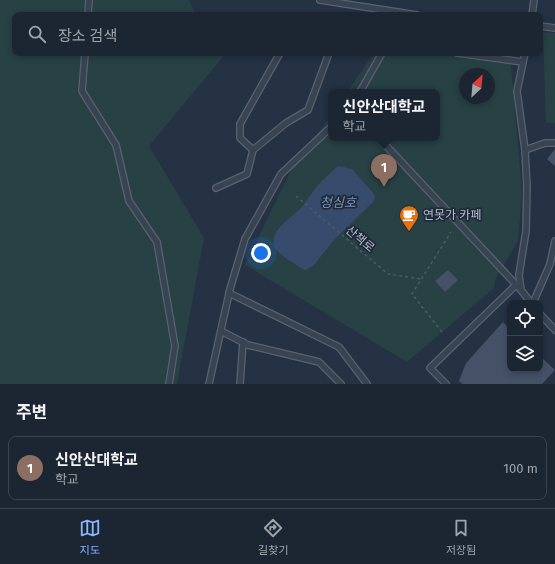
<!DOCTYPE html>
<html lang="ko">
<head>
<meta charset="utf-8">
<style>
  :root { --surface:#1c2633; --page:#29323f; --text:#f1f3f6; --muted:#a0a5ac; --line:#3a434e; --accent:#8ab5ff }
  body { margin:0; font-family:"Fira Sans","Noto Sans KR",sans-serif; background:var(--page); color:var(--text) }
  .controls { position:absolute; right:12px; bottom:12px; display:grid; overflow:hidden; border-radius:8px; box-shadow:0 2px 6px #0003 }
  .controls button { width:36px; height:36px; display:grid; place-items:center; padding:0; border:0; border-bottom:1px solid var(--line); background:var(--surface); color:var(--text); font:20px sans-serif }
  .compass { position:absolute; left:459px; top:68px; width:36px; height:36px; border-radius:50%; background:var(--surface); box-shadow:0 2px 6px #0003; rotate:26deg }
  .you { position:absolute; left:261px; top:253px; width:14px; height:14px; margin:-10px; border:3px solid #fff; border-radius:50%; background:#1a73e8; box-shadow:0 0 0 6px #1a73e833 }
  .badge { display:grid; place-items:center; width:26px; height:26px; border-radius:50%; background:var(--accent); color:#fff; font-size:13px; font-weight:700 }
  .pin { position:absolute; translate:-50% -33px; filter:drop-shadow(0 1px 2px #0008) }
  .pin::after { content:''; position:absolute; top:21px; width:14px; height:12px; background:inherit; clip-path:polygon(0 0,100% 0,50% 100%) }
  .popup { position:absolute; left:328px; top:89px; width:112px; height:52px; box-sizing:border-box; display:grid; place-content:center; border-radius:8px; background:var(--surface); filter:drop-shadow(0 1px 3px #0005); font-size:13px; white-space:nowrap; color:var(--muted) }
  .popup b { font-size:15px; color:var(--text) }
  .popup::after { content:''; position:absolute; left:50%; top:100%; margin-left:-8px; border:8px solid transparent; border-top-color:var(--surface) }
  .list { margin:0; padding:0; list-style:none }
  h2 { display:flex; justify-content:space-between; align-items:center; height:52px; margin:0; padding:0 16px; font-size:17px }
  h2 small { font-size:13px; font-weight:400; color:var(--muted) }
  .list li { display:grid; grid-template-columns:26px 1fr auto; gap:12px; align-items:center; box-sizing:border-box; height:64px; margin:0 8px 8px; padding:0 8px; border:1px solid var(--line); border-radius:8px }
  .list b { display:block; font-size:15px; white-space:nowrap }
  .list p { margin:0; font-size:13px; white-space:nowrap; color:var(--muted) }
  .list em { font-size:13px; font-style:normal; color:var(--muted) }
  .icon { flex:none; width:22px; height:22px; fill:none; stroke:currentColor; stroke-width:2; stroke-linecap:round; stroke-linejoin:round }
  .map { position:relative; flex:none; width:555px; height:384px; overflow:hidden }
  .search { position:absolute; background:var(--surface); box-shadow:0 2px 6px #0003; left:12px; right:12px; top:12px; height:44px; display:flex; align-items:center; gap:10px; box-sizing:border-box; padding:0 14px; border-radius:8px; color:var(--muted); font-size:15px }
  .sheet { height:124px; background:var(--surface) }
  nav { display:flex; justify-content:space-around; align-items:center; box-sizing:border-box; height:56px; border-top:1px solid var(--line); background:var(--surface); font-size:11px; color:var(--muted) }
  nav a { display:grid; justify-items:center; gap:2px }
  nav .on { color:var(--accent) }
  .map>svg:first-child { display:block }
  .green { fill:#274145; fill-rule:evenodd }
  .water { fill:#374c6c }
  .building { fill:#445166 }
  .lines { fill:none; stroke-linecap:round; stroke-linejoin:round }
  .lane-casing { stroke:#586271; stroke-width:8 }
  .path { stroke:#455e61; stroke-width:1.5; stroke-dasharray:3 3; stroke-linecap:butt }
  .lane { stroke:#394453; stroke-width:5.5 }
  .labels { text-anchor:middle; dominant-baseline:central; stroke-width:3.5; stroke-linejoin:round; paint-order:stroke }
  .poi-label { font-size:12px; fill:#b7bfcd; stroke:#1e2939; text-anchor:start }
  .street-label { font-size:12px; fill:#b7bfcd; stroke:#1e2939 }
  .water-label { font-size:13px; font-style:italic; fill:#7c94b6; stroke:#1e2939 }
</style>
</head>
<body>
<div class="map">
<svg width="555" height="384" viewBox="0 0 555 384">
  <rect width="100%" height="100%" fill="#253244"/>
  <g class="green">
    <path d="M0,0H189L196,15H15V53H226L149,146L204,238L177,384H0Z"/>
    <path d="M543,32L555,33V123H546Z"/>
    <path d="M374,53H502L510,54L522,191L518,241L495,280L494,288L407,362L245,265L289,174L331,115V138H437V92H347ZM465,74H489V98H465Z"/>
  </g>
  <path class="water" d="M338,166L352,169L374,194L375,197L373,202L333,241L314,265L306,270H304C296,264 276,254 274,245C270,229 293,217 302,207C307,200 312,192 318,185C324,178 332,172 338,166Z"/>
  <g class="building">
    <path d="M555,149V166L547,159Z"/>
    <path d="M448,270L458,280L445,292L435,281Z"/>
    <path d="M503,322L510,329V369H540V356L555,370L542,384H462L459,381L466,363Z"/>
  </g>
  <g class="lines">
    <g class="lane-casing">
      <g id="lane">
        <path d="M320,0L417,15"/>
        <path d="M88,15L89,0"/>
        <path d="M532,15L534,0"/>
        <path d="M540,26L555,28"/>
        <path d="M85,53L82,91L116,145L129,201L157,242L175,346L169,384"/>
        <path d="M457,53L523,62"/>
        <path d="M525,53L517,91L525,150L527,187L526,231L519,275L521,290L531,303"/>
        <path d="M360,92L382,53"/>
        <path d="M379,138L521,290"/>
        <path d="M253,150L286,123L308,110L329,53"/>
        <path d="M525,150L545,143H555"/>
        <path d="M216,188L247,174L253,150L240,138V124L280,53"/>
        <path d="M229,293L339,347L367,384"/>
        <path d="M533,303L550,264L555,241"/>
        <path d="M540,314L555,330"/>
        <path d="M221,331L248,345L319,362L341,384"/>
        <path d="M209,384L230,289L245,239L281,174L331,127"/>
        <path d="M240,384L243,342"/>
        <path d="M446,384L430,368L516,285"/>
      </g>
    </g>
    <g class="path">
      <path d="M296,196L388,274L421,279"/>
      <path d="M442,332L412,294L451,232"/>
    </g>
    <use href="#lane" class="lane"/>
  </g>
  <defs>
    <g id="cafe-pin" transform="scale(1)"><path d="M0 17L-7.5 6A9.5 9.5 0 1 1 7.5 6Z" fill="#e8710a" stroke="#1e2939"/><path d="M-5.5-4.5H6V0H3Q3 3.5 0 3.5H-2.5Q-5.5 3.5-5.5 0ZM3-3.2v2h1.7v-2ZM-6 4.5H4V6H-6Z" fill="#fff"/></g>
  </defs>
  <g fill-rule="evenodd">
    <use href="#cafe-pin" x="409" y="215"/>
  </g>
  <g class="labels">
    <g class="poi-label">
      <text x="423" y="215">연못가 카페</text>
    </g>
    <g class="street-label">
      <text transform="translate(360 239) rotate(40)">산책로</text>
    </g>
    <g class="water-label">
      <text x="338" y="202">청심호</text>
    </g>
  </g>
</svg>
<div class="controls">
<button><svg class="icon" aria-label="locate" viewBox="0 0 24 24"><circle cx="12" cy="12" r="6"/><path d="M12 2v4M12 18v4M2 12h4M18 12h4"/></svg></button>
<button><svg class="icon" aria-label="layers" viewBox="0 0 24 24"><path d="M12 4l9 5-9 5-9-5zM3 14l9 5 9-5"/></svg></button>
</div>
<svg class="compass" viewBox="-18 -18 36 36"><path d="M0-13l5 13h-10z" fill="#e53935"/><path d="M0 13l5-13h-10z" fill="#a0a5ac"/></svg>
<div class="you"></div>
<div class="pin badge" style="left:384px;top:187px;background:#8d6e63">1</div>
<div class="popup"><b>신안산대학교</b>학교</div>
<div class="search"><svg class="icon" aria-label="search" viewBox="0 0 24 24"><circle cx="10" cy="10" r="6"/><path d="M15 15l6 6"/></svg>장소 검색</div>
</div>
<section class="sheet">
<h2>주변<small></small></h2>
<ul class="list">
<li><span class="badge" style="background:#8d6e63">1</span><div><b>신안산대학교</b><p>학교</p></div><em>100 m</em></li>
</ul>
</section>
<nav>
<a class="on"><svg class="icon" aria-label="map" viewBox="0 0 24 24"><path d="M3 6l6-2 6 2 6-2v14l-6 2-6-2-6 2zM9 4v14M15 6v14"/></svg>지도</a>
<a><svg class="icon" aria-label="directions" viewBox="0 0 24 24"><path d="M12 3l9 9-9 9-9-9zM9 14v-3h6M13 9l2 2-2 2"/></svg>길찾기</a>
<a><svg class="icon" aria-label="saved" viewBox="0 0 24 24"><path d="M7 4h10v16l-5-4-5 4z"/></svg>저장됨</a>
</nav>
</body>
</html>
